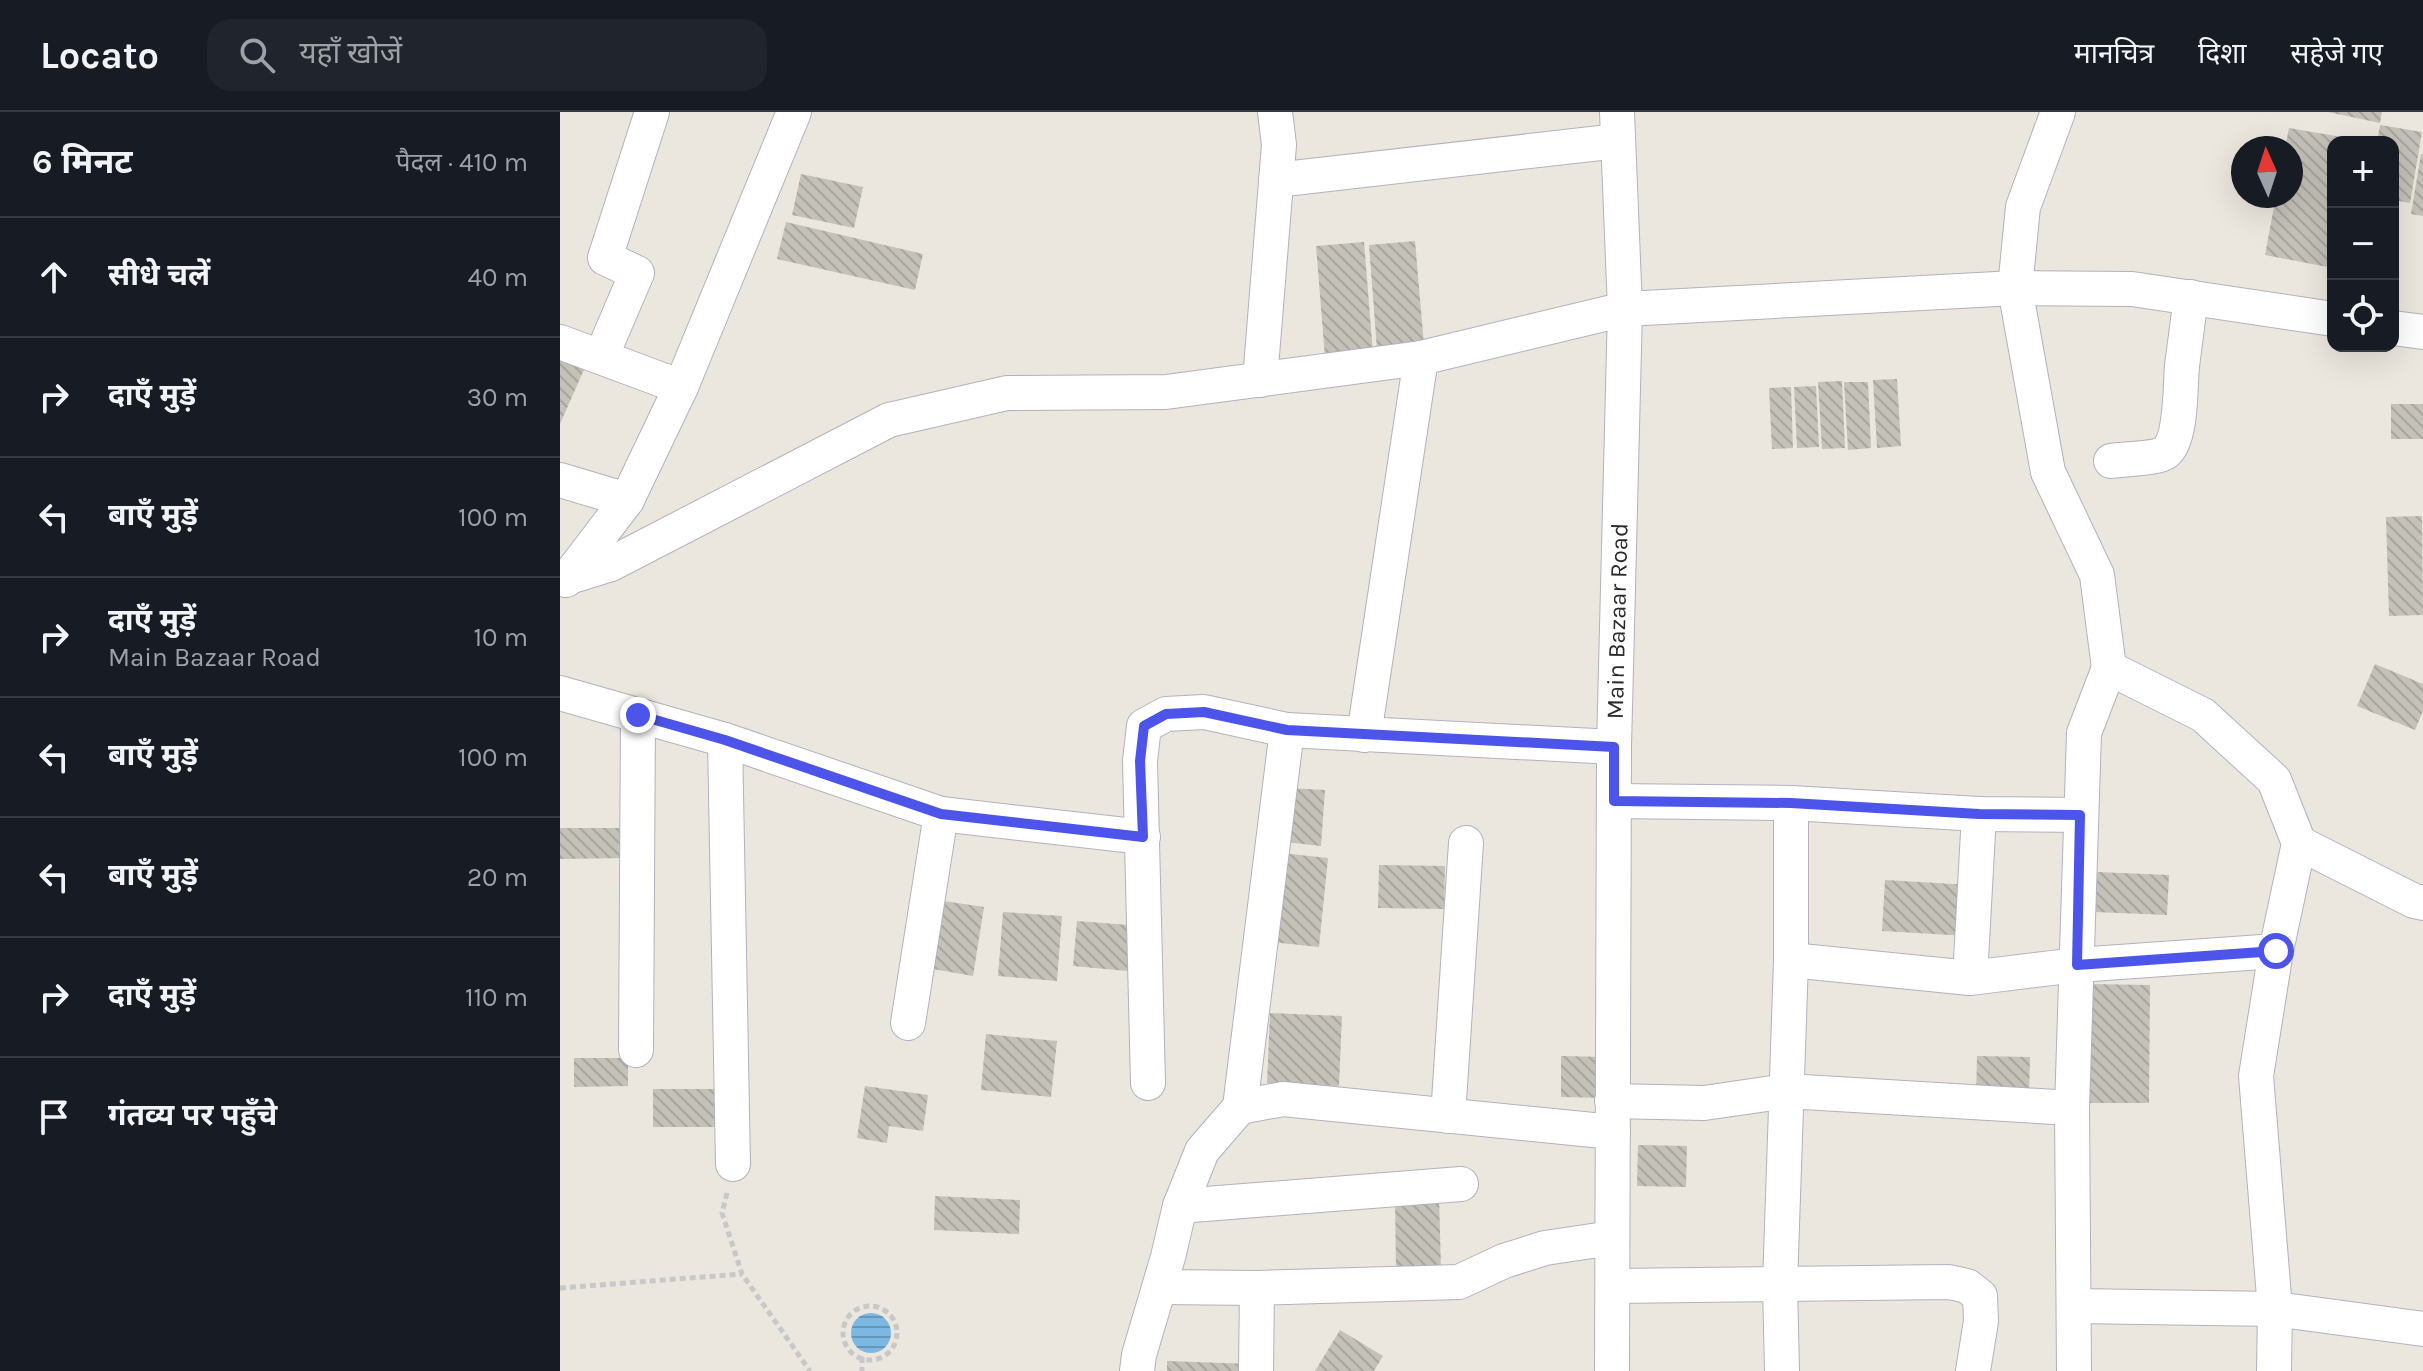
<!DOCTYPE html>
<html lang="hi">
<head>
<meta charset="utf-8">
<style>
  :root { --surface:#171b24; --page:#20242c; --text:#f1f3f6; --muted:#9ea1a6; --line:#363941 }
  body { margin:0; font-family:Karla,"Noto Sans Devanagari",sans-serif; background:var(--page); color:var(--text) }
  .controls { position:absolute; right:24px; top:24px; display:grid; overflow:hidden; border-radius:16px; box-shadow:0 8px 32px #0002 }
  .controls button { width:72px; height:72px; display:grid; place-items:center; padding:0; border:0; border-bottom:2px solid var(--line); background:var(--surface); color:var(--text); font:40px sans-serif }
  .compass { position:absolute; left:1671px; top:24px; width:72px; height:72px; border-radius:50%; background:var(--surface); box-shadow:0 8px 32px #0002; rotate:357deg }
  .stop { position:absolute; width:24px; height:24px; margin:-18px; border:6px solid #4d54e9; border-radius:50%; background:#fff }
  .stop.end { background:#4d54e9; border-color:#fff; box-shadow:0 2px 8px #0008 }
  .list { margin:0; padding:0; list-style:none }
  h2 { display:flex; justify-content:space-between; align-items:center; height:104px; margin:0; padding:0 32px; font-size:34px }
  h2 small { font-size:26px; font-weight:400; color:var(--muted) }
  .list li { display:grid; grid-template-columns:52px 1fr auto; gap:24px; align-items:center; box-sizing:border-box; height:120px; padding:0 32px; border-top:2px solid var(--line) }
  .list b { display:block; font-size:30px; white-space:nowrap }
  .list p { margin:0; font-size:26px; white-space:nowrap; color:var(--muted) }
  .list em { font-size:26px; font-style:normal; color:var(--muted) }
  .icon { flex:none; width:44px; height:44px; fill:none; stroke:currentColor; stroke-width:2; stroke-linecap:round; stroke-linejoin:round }
  .map { position:relative; flex:none; width:1863px; height:1259px; overflow:hidden }
  header { display:flex; align-items:center; gap:48px; box-sizing:border-box; height:112px; padding:0 40px; background:var(--surface); border-bottom:2px solid var(--line) }
  header strong { font-size:38px }
  nav { display:flex; gap:44px; margin-inline-start:auto; font-size:28px }
  .search { width:560px; height:72px; background:var(--page); display:flex; align-items:center; gap:20px; box-sizing:border-box; padding:0 28px; border-radius:24px; color:var(--muted); font-size:30px }
  main { display:flex }
  aside { flex:1; background:var(--surface) }
  .map>svg:first-child { display:block }
  .water { fill:url(#water-rules) }
  .building { fill:url(#building-back-hatch) }
  .lines { fill:none; stroke-linecap:round; stroke-linejoin:round }
  .minor-casing { stroke:#b1b2bd; stroke-width:36 }
  .path { stroke:#c8c8c8; stroke-width:5; stroke-dasharray:6 4; stroke-linecap:butt }
  .minor { stroke:#fff; stroke-width:34 }
  .route { stroke:#4d54e9; stroke-width:10 }
  .labels { text-anchor:middle; dominant-baseline:central; stroke-width:6; stroke-linejoin:round; paint-order:stroke }
  .street-label { font-size:24px; fill:#2b2b2b; stroke:#fff }
</style>
</head>
<body>
<header>
<strong>Locato</strong>
<div class="search"><svg class="icon" aria-label="search" viewBox="0 0 24 24"><circle cx="10" cy="10" r="6"/><path d="M15 15l6 6"/></svg>यहाँ खोजें</div>
<nav><a>मानचित्र</a><a>दिशा</a><a>सहेजे गए</a></nav>
</header>
<main>
<aside>
<h2>6 मिनट<small>पैदल · 410 m</small></h2>
<ul class="list">
<li><svg class="icon" aria-label="ahead" viewBox="0 0 24 24"><path d="M12 20V5M6 11l6-6 6 6"/></svg><div><b>सीधे चलें</b></div><em>40 m</em></li>
<li><svg class="icon" aria-label="right" viewBox="0 0 24 24"><path d="M7 20v-9h11M14 6l5 5-5 5"/></svg><div><b>दाएँ मुड़ें</b></div><em>30 m</em></li>
<li><svg class="icon" aria-label="left" viewBox="0 0 24 24"><path d="M17 20v-9H6M10 6l-5 5 5 5"/></svg><div><b>बाएँ मुड़ें</b></div><em>100 m</em></li>
<li><svg class="icon" aria-label="right" viewBox="0 0 24 24"><path d="M7 20v-9h11M14 6l5 5-5 5"/></svg><div><b>दाएँ मुड़ें</b><p>Main Bazaar Road</p></div><em>10 m</em></li>
<li><svg class="icon" aria-label="left" viewBox="0 0 24 24"><path d="M17 20v-9H6M10 6l-5 5 5 5"/></svg><div><b>बाएँ मुड़ें</b></div><em>100 m</em></li>
<li><svg class="icon" aria-label="left" viewBox="0 0 24 24"><path d="M17 20v-9H6M10 6l-5 5 5 5"/></svg><div><b>बाएँ मुड़ें</b></div><em>20 m</em></li>
<li><svg class="icon" aria-label="right" viewBox="0 0 24 24"><path d="M7 20v-9h11M14 6l5 5-5 5"/></svg><div><b>दाएँ मुड़ें</b></div><em>110 m</em></li>
<li><svg class="icon" aria-label="arrive" viewBox="0 0 24 24"><path d="M6 21V4h12l-3 4 3 4H6"/></svg><div><b>गंतव्य पर पहुँचे</b></div></li>
</ul>
</aside>
<div class="map">
<svg width="1863" height="1259" viewBox="0 0 1863 1259">
  <defs>
    <pattern id="water-rules" width="6" height="5" patternUnits="userSpaceOnUse" patternTransform="scale(2)"><rect width="6" height="5" fill="#7bb9e4"/><path d="M0 2.5h6" fill="none" stroke="#6597b9"/></pattern>
    <pattern id="building-back-hatch" width="6" height="6" patternUnits="userSpaceOnUse" patternTransform="scale(2)"><rect width="6" height="6" fill="#c4c1b9"/><path d="M-1 5l2 2M0 0l6 6M5-1l2 2" fill="none" stroke="#a9a69f"/></pattern>
  </defs>
  <rect width="100%" height="100%" fill="#ebe7de"/>
  <circle class="water" cx="311" cy="1221" r="20"/>
  <g class="building">
    <path d="M1768,0H1822L1820,11Z"/>
    <path d="M1820,13L1862,20L1850,91L1833,88V30H1817Z"/>
    <path d="M1729,16L1799,28L1773,30V156L1705,143L1716,84H1731V36H1725Z"/>
    <path d="M1861,42H1863V104L1851,102Z"/>
    <path d="M241,62L303,75L294,116L232,103Z"/>
    <path d="M226,110L363,142L355,178L217,147Z"/>
    <path d="M855,129L864,233L817,237L809,133Z"/>
    <path d="M804,130L813,241L765,245L756,134Z"/>
    <path d="M0,242L26,253L0,312Z"/>
    <path d="M1337,267L1341,334L1317,336L1313,268Z"/>
    <path d="M1282,269L1285,336L1262,337L1258,270Z"/>
    <path d="M1284,270H1308L1311,336L1288,338Z"/>
    <path d="M1256,274L1259,335L1237,336L1234,275Z"/>
    <path d="M1231,275L1233,336L1212,337L1209,276Z"/>
    <rect x="1831" y="292" width="32" height="35"/>
    <path d="M1862,404L1863,503L1829,504L1826,405Z"/>
    <path d="M1815,552L1863,572V599L1855,618L1797,594Z"/>
    <path d="M730,676L765,678L761,734L725,730Z"/>
    <path d="M0,716H67V746L0,747Z"/>
    <path d="M721,741L768,746L759,835L711,830Z"/>
    <path d="M819,753L885,754L884,797L818,796Z"/>
    <path d="M1537,760L1609,763L1607,803L1535,800Z"/>
    <path d="M1325,768L1411,773L1408,824L1322,819Z"/>
    <path d="M377,788L424,795L413,864L367,856Z"/>
    <path d="M443,800L502,804L497,869L438,864Z"/>
    <path d="M517,809L582,814L578,860L513,854Z"/>
    <path d="M1529,872L1590,873L1589,991H1528Z"/>
    <path d="M710,901L782,904L779,974L707,971Z"/>
    <path d="M426,922L497,929L491,985L421,978Z"/>
    <path d="M1001,944L1047,945L1046,986L1001,985Z"/>
    <path d="M1417,944L1470,945L1469,985H1416Z"/>
    <path d="M14,946H68V974L14,975Z"/>
    <path d="M305,974L368,983L363,1019L329,1014L327,1031L297,1026Z"/>
    <rect x="93" y="977" width="71" height="38"/>
    <path d="M1078,1033L1127,1034L1126,1075L1077,1074Z"/>
    <path d="M375,1084L460,1088L459,1122L374,1118Z"/>
    <path d="M835,1084H879L881,1158L836,1159Z"/>
    <path d="M780,1218L823,1244L814,1259H755Z"/>
    <path d="M607,1249L691,1252L690,1259H607Z"/>
  </g>
  <g class="lines">
    <g class="minor-casing">
      <g id="minor">
        <path d="M1498,0L1463,95L1455,176L1488,360L1537,463L1549,556L1643,603L1714,668L1739,731L1716,839L1696,964L1715,1197L1714,1259"/>
        <path d="M716,68L1058,29"/>
        <path d="M1833,216L1863,220"/>
        <path d="M0,230L121,275"/>
        <path d="M41,245L77,161L45,146L92,0"/>
        <path d="M700,268L719,33L715,0"/>
        <path d="M1551,349C1564,347 1597,347 1606,340C1622,326 1620,275 1622,254C1625,231 1628,208 1631,185"/>
        <path d="M0,368L67,388"/>
        <path d="M9,465L51,452L329,308L447,281L606,280L861,246L1065,197L1455,176L1572,177L1773,207"/>
        <path d="M6,468L67,388L121,275L234,0"/>
        <path d="M0,581L165,628L173,1052"/>
        <path d="M804,623L861,246"/>
        <path d="M165,628L381,702L348,911"/>
        <path d="M1054,689L1231,691L1419,702L1520,703"/>
        <path d="M381,702L583,725"/>
        <path d="M1739,731L1854,789L1863,791"/>
        <path d="M1231,848L1410,866L1517,853L1716,839"/>
        <path d="M1410,866L1419,702"/>
        <path d="M76,938L78,603"/>
        <path d="M588,971L580,649L584,614L606,602L644,600L727,618L1054,635"/>
        <path d="M1052,989L1144,991L1227,979L1512,996"/>
        <path d="M680,995L727,618"/>
        <path d="M888,1004L906,731"/>
        <path d="M620,1094L901,1072"/>
        <path d="M1053,1174L1389,1170L1407,1174L1420,1184L1421,1209L1413,1259"/>
        <path d="M600,1175L697,1176L899,1170L944,1149L985,1136L1052,1126"/>
        <path d="M1514,1194L1715,1197L1863,1217"/>
        <path d="M577,1259L579,1243L608,1145L620,1094L642,1039L680,995L723,987L1053,1020"/>
        <path d="M696,1259L697,1176"/>
        <path id="s1" d="M1052,1259L1054,635L1065,197L1057,0"/>
        <path d="M1222,1259L1220,1173L1231,848V691"/>
        <path d="M1514,1259L1512,996L1524,621L1549,556"/>
      </g>
    </g>
    <g class="path">
      <path d="M167,1081L162,1101L182,1162L250,1259"/>
      <path d="M0,1176L182,1162"/>
      <circle cx="310" cy="1221" r="27"/>
      <path d="M302,1245V1259"/>
    </g>
    <use href="#minor" class="minor"/>
  </g>
  <g class="lines">
    <path class="route" d="M78,603L165,628L381,702L583,725L580,649L584,614L606,602L644,600L727,618L1054,635V689L1231,691L1419,702L1520,703L1517,853L1716,839"/>
  </g>
  <g class="labels">
    <g class="street-label">
      <text stroke="none"><textPath href="#s1" startOffset="750">Main Bazaar Road</textPath></text>
    </g>
  </g>
</svg>
<div class="controls">
<button>+</button>
<button>−</button>
<button><svg class="icon" aria-label="locate" viewBox="0 0 24 24"><circle cx="12" cy="12" r="6"/><path d="M12 2v4M12 18v4M2 12h4M18 12h4"/></svg></button>
</div>
<svg class="compass" viewBox="-18 -18 36 36"><path d="M0-13l5 13h-10z" fill="#e53935"/><path d="M0 13l5-13h-10z" fill="#9ea1a6"/></svg>
<div class="stop" style="left:1716px;top:839px"></div>
<div class="stop end" style="left:78px;top:603px"></div>
</div>
</main>
</body>
</html>
